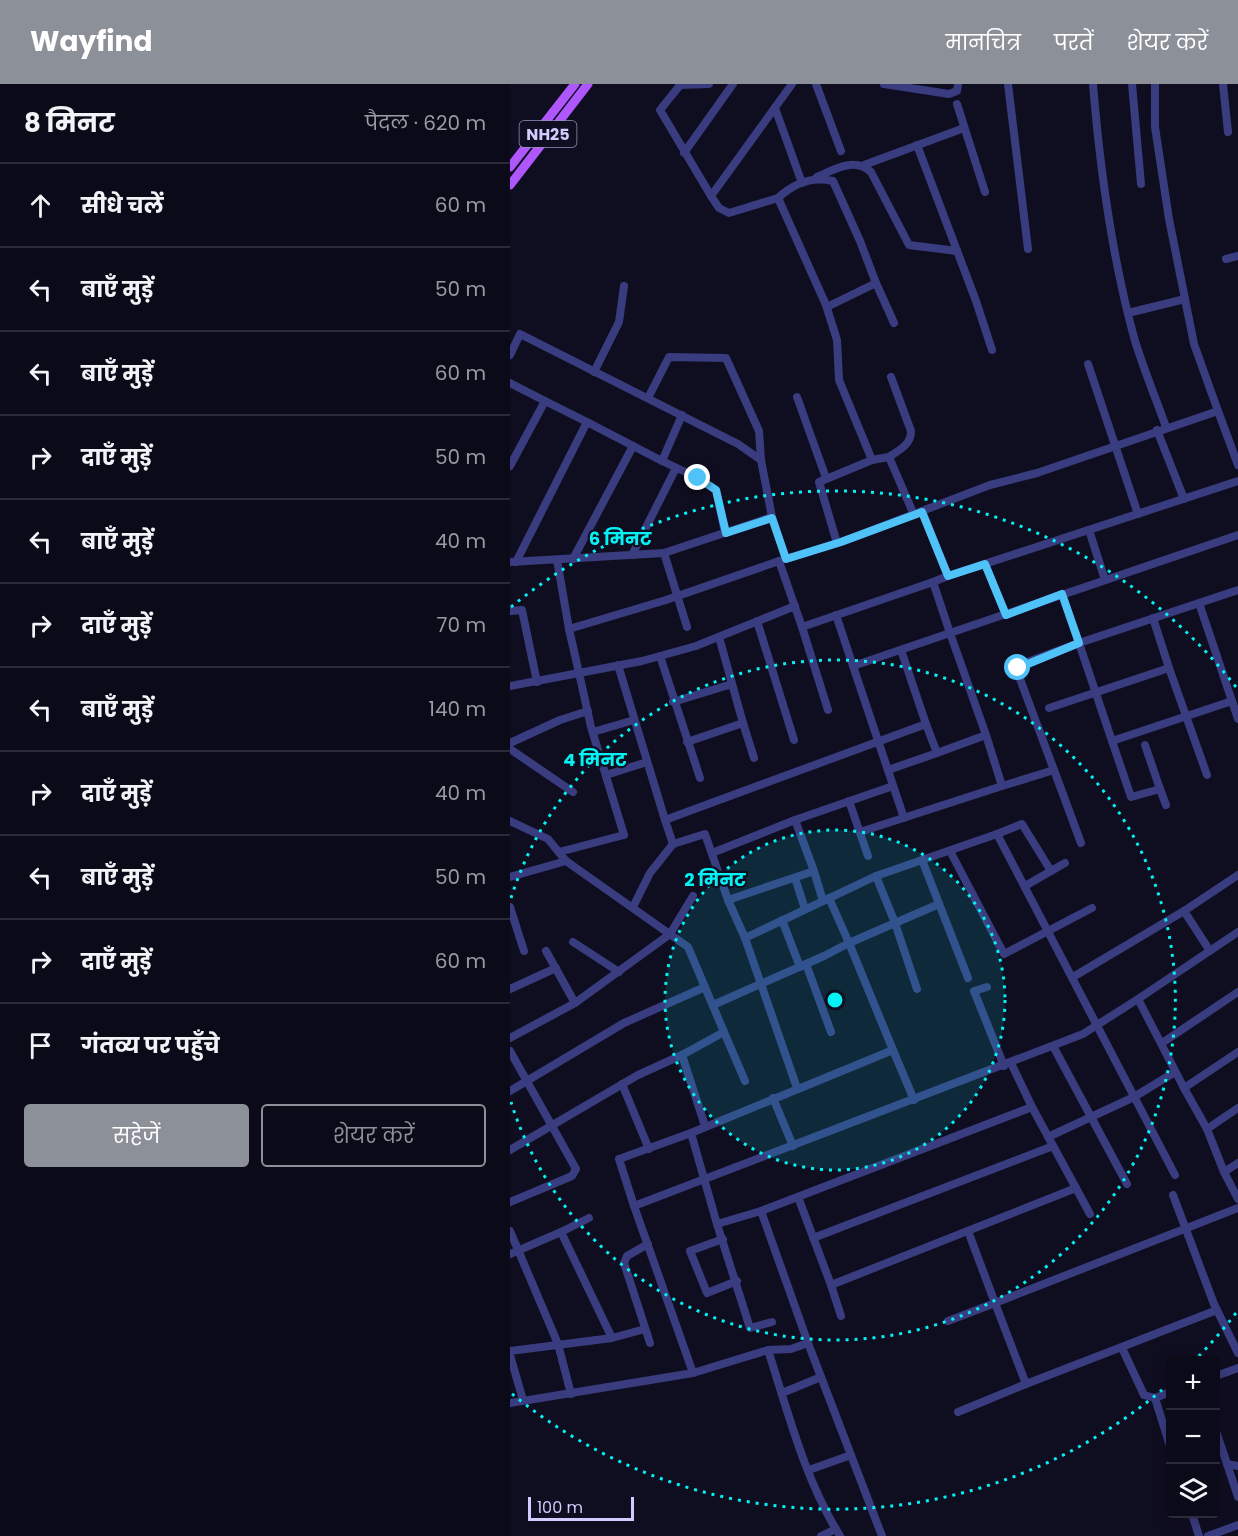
<!DOCTYPE html>
<html lang="hi">
<head>
<meta charset="utf-8">
<style>
  :root { --surface:#0b0a18; --page:#141321; --text:#f1f3f6; --muted:#9a9aa2; --line:#2b2b37; --accent:#8c9099 }
  body { margin:0; font-family:Poppins,"Noto Sans Devanagari",sans-serif; background:var(--page); color:var(--text) }
  .controls { position:absolute; right:18px; bottom:18px; display:grid; overflow:hidden; border-radius:6px; box-shadow:0 3px 15px #0003 }
  .controls button { width:54px; height:54px; display:grid; place-items:center; padding:0; border:0; border-bottom:2px solid var(--line); background:var(--surface); color:var(--text); font:30px sans-serif }
  .scale { position:absolute; left:18px; bottom:15px; width:106px; box-sizing:border-box; padding-left:6px; border:3px solid #cecdfe; border-top:0; font-size:16px; line-height:21px; white-space:nowrap; color:#cecdfe; -webkit-text-stroke:4px #0f0d20; paint-order:stroke }
  .stop { position:absolute; width:18px; height:18px; margin:-14px; border:4px solid #4fc3f7; border-radius:50%; background:#fff }
  .stop.end { background:#4fc3f7; border-color:#fff; box-shadow:0 2px 6px #0008 }
  .list { margin:0; padding:0; list-style:none }
  h2 { display:flex; justify-content:space-between; align-items:center; height:78px; margin:0; padding:0 24px; font-size:26px }
  h2 small { font-size:20px; font-weight:400; color:var(--muted) }
  .list li { display:grid; grid-template-columns:39px 1fr auto; gap:18px; align-items:center; box-sizing:border-box; height:84px; padding:0 24px; border-top:2px solid var(--line) }
  .list b { display:block; font-size:22px; white-space:nowrap }
  .list em { font-size:20px; font-style:normal; color:var(--muted) }
  .actions { display:flex; gap:12px; padding:18px 24px }
  .actions a { flex:1; padding:14px 0; border:2px solid var(--accent); border-radius:6px; text-align:center; font-size:21px; color:var(--accent) }
  .actions .main { background:var(--accent); color:#fff }
  .icon { flex:none; width:33px; height:33px; fill:none; stroke:currentColor; stroke-width:2; stroke-linecap:round; stroke-linejoin:round }
  .map { position:relative; flex:none; width:728px; height:1452px; overflow:hidden }
  header { display:flex; align-items:center; gap:36px; box-sizing:border-box; height:84px; padding:0 30px; background:var(--accent); color:#fff }
  header strong { font-size:28px }
  nav { display:flex; gap:33px; margin-inline-start:auto; font-size:21px }
  main { display:flex }
  aside { flex:1; background:var(--surface) }
  .map>svg:first-child { display:block }
  .lines { fill:none; stroke-linecap:round; stroke-linejoin:round }
  .minor { stroke:#393c7f; stroke-width:8 }
  .major { stroke:#af56fd; stroke-width:9 }
  .route { stroke:#4fc3f7; stroke-width:8 }
  .ring { fill:none; stroke:#03f3f5; stroke-width:3; stroke-dasharray:3 6 }
  .labels { text-anchor:middle; dominant-baseline:central; stroke-width:4.5; stroke-linejoin:round; paint-order:stroke }
  .shield { fill:#0f0d20; stroke:#9593bb; stroke-width:1.5 }
  .shield-label { font-size:16px; font-weight:bold; fill:#cecdfe }
  .centre { fill:#03f3f5; stroke:#0f0d20; stroke-width:3 }
  .ring-label { font-size:18px; text-anchor:middle; font-weight:bold; fill:#03f3f5; stroke:#0f0d20; stroke-width:4.5; stroke-linejoin:round; paint-order:stroke }
</style>
</head>
<body>
<header>
<strong>Wayfind</strong>
<nav><a>मानचित्र</a><a>परतें</a><a>शेयर करें</a></nav>
</header>
<main>
<aside>
<h2>8 मिनट<small>पैदल · 620 m</small></h2>
<ul class="list">
<li><svg class="icon" aria-label="ahead" viewBox="0 0 24 24"><path d="M12 20V5M6 11l6-6 6 6"/></svg><div><b>सीधे चलें</b></div><em>60 m</em></li>
<li><svg class="icon" aria-label="left" viewBox="0 0 24 24"><path d="M17 20v-9H6M10 6l-5 5 5 5"/></svg><div><b>बाएँ मुड़ें</b></div><em>50 m</em></li>
<li><svg class="icon" aria-label="left" viewBox="0 0 24 24"><path d="M17 20v-9H6M10 6l-5 5 5 5"/></svg><div><b>बाएँ मुड़ें</b></div><em>60 m</em></li>
<li><svg class="icon" aria-label="right" viewBox="0 0 24 24"><path d="M7 20v-9h11M14 6l5 5-5 5"/></svg><div><b>दाएँ मुड़ें</b></div><em>50 m</em></li>
<li><svg class="icon" aria-label="left" viewBox="0 0 24 24"><path d="M17 20v-9H6M10 6l-5 5 5 5"/></svg><div><b>बाएँ मुड़ें</b></div><em>40 m</em></li>
<li><svg class="icon" aria-label="right" viewBox="0 0 24 24"><path d="M7 20v-9h11M14 6l5 5-5 5"/></svg><div><b>दाएँ मुड़ें</b></div><em>70 m</em></li>
<li><svg class="icon" aria-label="left" viewBox="0 0 24 24"><path d="M17 20v-9H6M10 6l-5 5 5 5"/></svg><div><b>बाएँ मुड़ें</b></div><em>140 m</em></li>
<li><svg class="icon" aria-label="right" viewBox="0 0 24 24"><path d="M7 20v-9h11M14 6l5 5-5 5"/></svg><div><b>दाएँ मुड़ें</b></div><em>40 m</em></li>
<li><svg class="icon" aria-label="left" viewBox="0 0 24 24"><path d="M17 20v-9H6M10 6l-5 5 5 5"/></svg><div><b>बाएँ मुड़ें</b></div><em>50 m</em></li>
<li><svg class="icon" aria-label="right" viewBox="0 0 24 24"><path d="M7 20v-9h11M14 6l5 5-5 5"/></svg><div><b>दाएँ मुड़ें</b></div><em>60 m</em></li>
<li><svg class="icon" aria-label="arrive" viewBox="0 0 24 24"><path d="M6 21V4h12l-3 4 3 4H6"/></svg><div><b>गंतव्य पर पहुँचे</b></div></li>
</ul>
<div class="actions"><a class="main">सहेजें</a><a>शेयर करें</a></div>
</aside>
<div class="map">
<svg width="728" height="1452" viewBox="0 0 728 1452">
  <rect width="100%" height="100%" fill="#0f0d20"/>
  <g class="lines">
    <g class="minor">
      <path d="M171,0L150,26L201,112L282,0"/>
      <path d="M306,0L331,67"/>
      <path d="M374,0L439,10L447,7L448,0"/>
      <path d="M498,0L518,165"/>
      <path d="M583,0C590,86 602,174 625,257C634,286 646,315 656,343"/>
      <path d="M622,0L631,100"/>
      <path d="M645,0V43L659,135L684,260L708,327"/>
      <path d="M713,0L718,48"/>
      <path d="M169,1L199,0"/>
      <path d="M447,20L475,108"/>
      <path d="M265,24L292,99"/>
      <path d="M407,61L466,217L482,266"/>
      <path d="M174,69L223,0"/>
      <path d="M354,81L454,44"/>
      <path d="M307,93C325,85 345,73 361,88L399,161L447,167"/>
      <path d="M201,112L209,124L219,129L268,114"/>
      <path d="M716,175L728,172"/>
      <path d="M366,199L384,239"/>
      <path d="M317,223L366,199L350,157L323,97C302,92 284,99 268,114L316,221L327,256L329,296L362,376L379,373L404,431"/>
      <path d="M618,229L675,215"/>
      <path d="M0,271L10,250L228,360L251,376L262,433"/>
      <path d="M578,280L628,430"/>
      <path d="M84,288L109,238L114,202"/>
      <path d="M0,299L35,317L0,382"/>
      <path d="M287,313L316,394"/>
      <path d="M138,314L159,273L216,274L249,347L251,376"/>
      <path d="M77,338L152,377L172,331"/>
      <path d="M647,346L674,415"/>
      <path d="M379,373C389,366 401,361 401,347L381,293"/>
      <path d="M152,377L188,394L206,406L215,449"/>
      <path d="M412,427L438,492L423,498L440,549L728,451"/>
      <path d="M579,446L595,496"/>
      <path d="M327,459L309,398L362,376"/>
      <path d="M154,469L177,543"/>
      <path d="M122,471L166,384"/>
      <path d="M63,475L123,362"/>
      <path d="M47,476L59,545L156,516L269,477"/>
      <path d="M272,476L269,477L292,543L423,498"/>
      <path d="M0,478L154,469L262,433L276,475L331,458L480,401L527,389L708,327L728,381"/>
      <path d="M6,478L77,338L35,317"/>
      <path d="M475,480L496,531"/>
      <path d="M438,492L728,397"/>
      <path d="M728,506L569,559L602,657L722,617L728,635"/>
      <path d="M689,519L722,617"/>
      <path d="M0,527L12,526L27,598"/>
      <path d="M326,531L343,582"/>
      <path d="M247,537L284,656"/>
      <path d="M292,543L318,626"/>
      <path d="M59,545L69,589L132,577L186,562L285,522"/>
      <path d="M209,553L233,639"/>
      <path d="M150,572L190,694"/>
      <path d="M108,581L155,736"/>
      <path d="M659,584L697,691"/>
      <path d="M0,602L69,589L81,643L114,751L49,768"/>
      <path d="M163,618L222,600"/>
      <path d="M539,624L659,584L643,534"/>
      <path d="M83,648L124,636"/>
      <path d="M476,651L492,702L544,686L507,587L512,580L569,559L552,510"/>
      <path d="M602,657L621,713L650,705L635,661"/>
      <path d="M177,658L233,639L244,674"/>
      <path d="M0,659L50,636L78,627"/>
      <path d="M0,665L63,708"/>
      <path d="M378,686L427,669"/>
      <path d="M544,686L571,759"/>
      <path d="M96,691L137,678"/>
      <path d="M650,705L656,721"/>
      <path d="M339,717L358,772"/>
      <path d="M394,734L343,582L440,549L476,651L427,669L416,640"/>
      <path d="M0,737L38,755L56,777L178,863L214,948L172,971L195,1042"/>
      <path d="M350,748L492,702"/>
      <path d="M487,750L512,740L541,787L515,802"/>
      <path d="M163,760L155,736L416,640L391,566"/>
      <path d="M440,767L494,870L582,824"/>
      <path d="M202,769L285,736"/>
      <path d="M412,776L458,894"/>
      <path d="M304,787L285,736L383,702"/>
      <path d="M541,787L555,779"/>
      <path d="M0,793L56,777"/>
      <path d="M285,794L295,825"/>
      <path d="M0,823L14,867"/>
      <path d="M123,823L140,789L163,760L195,750L218,816"/>
      <path d="M272,836L290,883"/>
      <path d="M235,854L218,816L304,787L313,817"/>
      <path d="M63,858L109,888"/>
      <path d="M36,867L65,919L160,850L183,812"/>
      <path d="M700,867L674,827L728,791"/>
      <path d="M296,880L321,948"/>
      <path d="M563,893L674,827"/>
      <path d="M477,903L464,907L494,982"/>
      <path d="M0,905L46,884"/>
      <path d="M407,905L385,839L429,820"/>
      <path d="M628,915L728,848"/>
      <path d="M203,921L314,872L339,859L319,814"/>
      <path d="M214,948L235,997"/>
      <path d="M0,954L65,919"/>
      <path d="M652,959L728,908"/>
      <path d="M543,962L617,1100"/>
      <path d="M383,966L404,1016"/>
      <path d="M0,967L66,1085L62,1092L0,1118"/>
      <path d="M112,1000L139,1065"/>
      <path d="M287,1004L235,854L366,792"/>
      <path d="M674,1004L697,1045L714,1088L728,1079"/>
      <path d="M0,1007L114,939L195,903"/>
      <path d="M263,1014L283,1062"/>
      <path d="M522,1023L580,1130"/>
      <path d="M697,1045L728,1024"/>
      <path d="M538,1053L624,1013L665,988"/>
      <path d="M0,1066L128,991L172,971"/>
      <path d="M714,1088L728,1115"/>
      <path d="M663,1111L704,1220L728,1269"/>
      <path d="M288,1113L321,1201L566,1104"/>
      <path d="M124,1122L109,1075L181,1049"/>
      <path d="M251,1127L522,1023L501,979"/>
      <path d="M207,1140L240,1244L262,1238"/>
      <path d="M0,1147L48,1260L61,1310"/>
      <path d="M458,1147L485,1219L728,1124"/>
      <path d="M51,1148L79,1134"/>
      <path d="M303,1154L543,1062"/>
      <path d="M213,1155L180,1167L197,1209L227,1197"/>
      <path d="M138,1160L117,1172L114,1179L140,1259"/>
      <path d="M0,1170L51,1148L102,1254L0,1267"/>
      <path d="M321,1201L331,1232"/>
      <path d="M438,1237L485,1219L516,1300L448,1328"/>
      <path d="M102,1254L135,1245"/>
      <path d="M298,1259L372,1452"/>
      <path d="M612,1264L634,1311L645,1314L660,1308"/>
      <path d="M258,1266C278,1328 295,1396 330,1452"/>
      <path d="M0,1271L13,1316"/>
      <path d="M183,1289L258,1266L281,1265L298,1259L251,1127L207,1140L181,1049L383,966L339,859L385,839L366,792L487,750L665,1091"/>
      <path d="M706,1292L728,1284"/>
      <path d="M516,1300L707,1226"/>
      <path d="M272,1309L311,1293"/>
      <path d="M645,1314L660,1362"/>
      <path d="M0,1319L183,1289L124,1122L573,950L628,915L674,1004L728,968"/>
      <path d="M706,1347L728,1413"/>
      <path d="M717,1380L728,1382"/>
      <path d="M299,1386L341,1371"/>
      <path d="M682,1430L689,1452"/>
      <path d="M311,1452L326,1445"/>
      <path d="M698,1452L728,1441"/>
    </g>
    <g class="major">
      <path d="M0,83L65,0"/>
      <path d="M0,101L78,0"/>
    </g>
  </g>
  <g class="lines">
    <path class="route" d="M188,394L206,406L216,449L262,434L276,475L331,458L412,428L438,492L475,480L496,531L552,510L569,559L508,584"/>
  </g>
  <circle cx="325" cy="916" r="170" fill="#03f3f5" fill-opacity=".12"/>
  <g class="ring">
    <circle cx="325" cy="916" r="170"/>
    <path d="M1 814A340 340 0 1 1 1 1018"/>
    <path d="M726 1229A509 509 0 0 1 685 1276M659 1300A509 509 0 0 1 1 1309M1 523A509 509 0 0 1 726 603"/>
  </g>
  <g class="labels">
    <rect class="shield" x="9.5" y="37" width="57" height="26" rx="4.5"/>
    <g class="shield-label">
      <text x="38" y="50">NH25</text>
    </g>
  </g>
  <circle cx="325" cy="916" r="9" class="centre"/>
  <g class="ring-label">
    <text x="110" y="461">6 मिनट</text>
    <text x="85" y="682">4 मिनट</text>
    <text x="205" y="802">2 मिनट</text>
  </g>
</svg>
<div class="controls">
<button>+</button>
<button>−</button>
<button><svg class="icon" aria-label="layers" viewBox="0 0 24 24"><path d="M12 4l9 5-9 5-9-5zM3 14l9 5 9-5"/></svg></button>
</div>
<div class="scale">100 m</div>
<div class="stop" style="left:508px;top:584px"></div>
<div class="stop end" style="left:188px;top:394px"></div>
</div>
</main>
</body>
</html>
